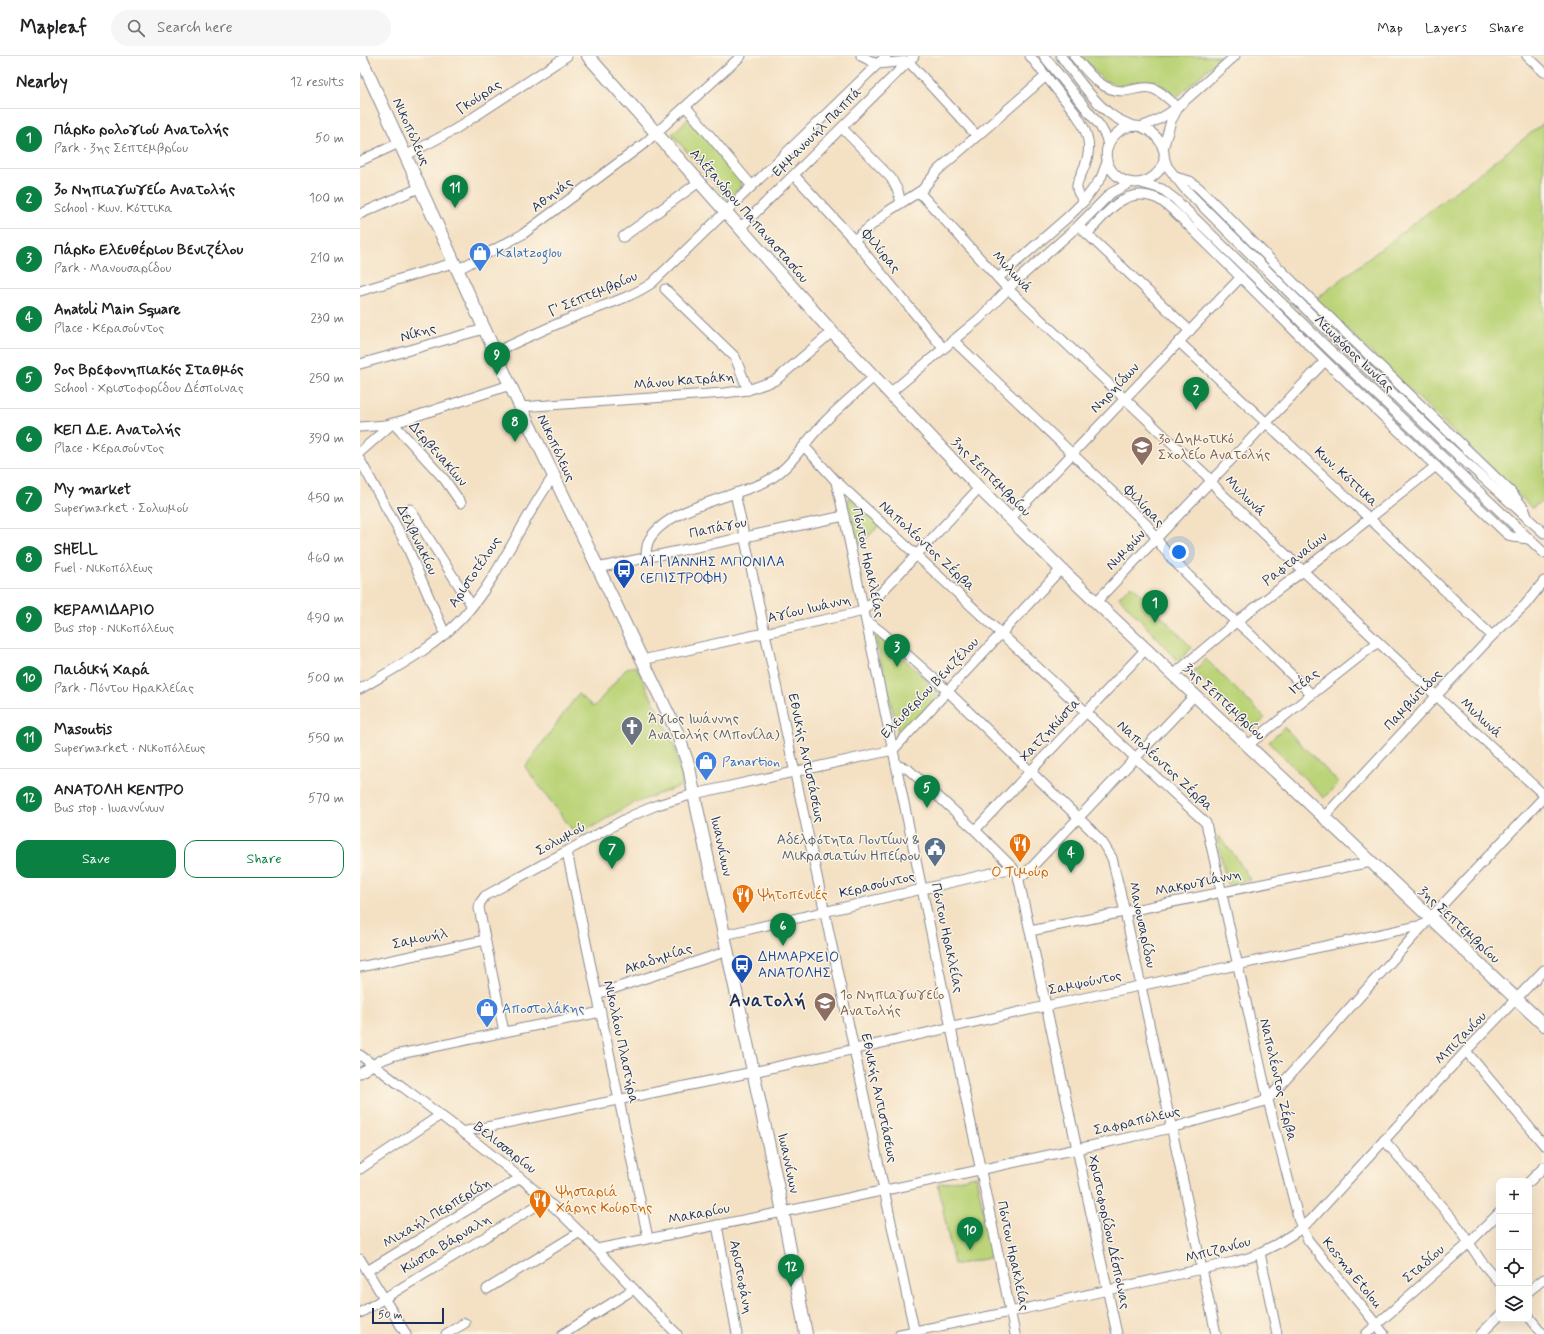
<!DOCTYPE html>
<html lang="en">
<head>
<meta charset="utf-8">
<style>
  :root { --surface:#fff; --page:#f6f6f6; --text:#202124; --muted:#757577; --line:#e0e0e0; --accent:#0b8043 }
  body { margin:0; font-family:Mynerve,sans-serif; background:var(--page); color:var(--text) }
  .controls { position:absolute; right:12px; bottom:12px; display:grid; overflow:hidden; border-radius:8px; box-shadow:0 4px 16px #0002 }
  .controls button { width:36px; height:36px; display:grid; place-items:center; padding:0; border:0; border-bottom:1px solid var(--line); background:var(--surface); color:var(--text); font:20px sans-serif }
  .scale { position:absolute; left:12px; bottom:10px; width:72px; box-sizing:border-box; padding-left:4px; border:2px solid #1b2f5e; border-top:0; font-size:11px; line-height:14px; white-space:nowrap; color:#1b2f5e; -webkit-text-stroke:3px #fcf5e5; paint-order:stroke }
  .you { position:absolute; left:819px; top:496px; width:14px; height:14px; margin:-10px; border:3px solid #fff; border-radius:50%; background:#1a73e8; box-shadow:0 0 0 6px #1a73e833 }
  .badge { display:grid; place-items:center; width:26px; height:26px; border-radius:50%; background:var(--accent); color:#fff; font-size:13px; font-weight:700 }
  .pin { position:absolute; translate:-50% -33px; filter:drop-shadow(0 1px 2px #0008) }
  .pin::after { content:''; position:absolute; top:21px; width:14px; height:12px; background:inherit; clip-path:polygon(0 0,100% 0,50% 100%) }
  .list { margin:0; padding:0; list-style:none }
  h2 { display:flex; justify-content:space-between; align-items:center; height:52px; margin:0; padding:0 16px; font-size:17px }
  h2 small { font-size:13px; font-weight:400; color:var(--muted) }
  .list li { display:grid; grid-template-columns:26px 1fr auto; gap:12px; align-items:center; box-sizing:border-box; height:60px; padding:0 16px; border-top:1px solid var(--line) }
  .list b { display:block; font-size:15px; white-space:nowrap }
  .list p { margin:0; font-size:13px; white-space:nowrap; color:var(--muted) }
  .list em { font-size:13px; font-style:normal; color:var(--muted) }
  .actions { display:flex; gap:8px; padding:12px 16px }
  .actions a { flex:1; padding:9px 0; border:1px solid var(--accent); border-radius:12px; text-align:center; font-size:14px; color:var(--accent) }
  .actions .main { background:var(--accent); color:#fff }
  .icon { flex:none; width:22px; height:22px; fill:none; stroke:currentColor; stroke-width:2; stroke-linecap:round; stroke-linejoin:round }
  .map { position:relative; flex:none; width:1184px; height:1278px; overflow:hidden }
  header { display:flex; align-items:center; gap:24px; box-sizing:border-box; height:56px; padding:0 20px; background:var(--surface); border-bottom:1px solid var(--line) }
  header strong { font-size:19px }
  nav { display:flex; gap:22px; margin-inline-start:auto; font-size:14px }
  .search { width:280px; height:36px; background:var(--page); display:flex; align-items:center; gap:10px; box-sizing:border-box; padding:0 14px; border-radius:22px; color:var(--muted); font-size:15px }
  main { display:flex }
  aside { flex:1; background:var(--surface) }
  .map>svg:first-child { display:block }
  .green { fill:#bcd479; stroke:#6c826c }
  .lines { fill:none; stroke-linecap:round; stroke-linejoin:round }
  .minor-casing { stroke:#888891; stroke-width:11 }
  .major-casing { stroke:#888891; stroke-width:14 }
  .minor { stroke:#fff; stroke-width:9 }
  .major { stroke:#fff; stroke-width:12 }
  .labels { text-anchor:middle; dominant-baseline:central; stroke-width:3; stroke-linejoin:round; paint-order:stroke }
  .street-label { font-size:14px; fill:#1b2f5e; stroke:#fcf5e5 }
  .shop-label { font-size:14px; fill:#366cbe; stroke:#fcf5e5; text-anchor:start }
  .education-label { font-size:14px; fill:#785e54; stroke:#fcf5e5; text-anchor:start }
  .transit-label { font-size:14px; fill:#164399; stroke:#fcf5e5; text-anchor:start }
  .worship-label { font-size:14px; fill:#5b616d; stroke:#fcf5e5; text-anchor:start }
  .service-label { font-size:14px; fill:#4e5e75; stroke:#fcf5e5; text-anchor:end }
  .food-label { font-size:14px; fill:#c56008; stroke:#fcf5e5; text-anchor:start }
  .district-label { font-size:18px; font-weight:bold; letter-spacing:1px; fill:#1b2f5e; stroke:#fcf5e5 }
</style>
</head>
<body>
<header>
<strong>Mapleaf</strong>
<div class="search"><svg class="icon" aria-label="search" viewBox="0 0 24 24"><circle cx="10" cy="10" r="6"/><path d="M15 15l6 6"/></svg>Search here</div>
<nav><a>Map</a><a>Layers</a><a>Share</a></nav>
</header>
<main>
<aside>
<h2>Nearby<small>12 results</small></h2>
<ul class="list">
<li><span class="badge">1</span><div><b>Πάρκο ρολογιού Ανατολής</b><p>Park · 3ης Σεπτεμβρίου</p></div><em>50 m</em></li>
<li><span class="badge">2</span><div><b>3ο Νηπιαγωγείο Ανατολής</b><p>School · Κων. Κόττικα</p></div><em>100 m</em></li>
<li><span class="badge">3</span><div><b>Πάρκο Ελευθέριου Βενιζέλου</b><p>Park · Μανουσαρίδου</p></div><em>210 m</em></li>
<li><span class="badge">4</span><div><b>Anatoli Main Square</b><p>Place · Κερασούντος</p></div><em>230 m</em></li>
<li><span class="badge">5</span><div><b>9ος Βρεφονηπιακός Σταθμός</b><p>School · Χριστοφορίδου Δέσποινας</p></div><em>250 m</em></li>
<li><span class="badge">6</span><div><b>ΚΕΠ Δ.Ε. Ανατολής</b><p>Place · Κερασούντος</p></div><em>390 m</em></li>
<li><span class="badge">7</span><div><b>My market</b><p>Supermarket · Σολωμού</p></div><em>450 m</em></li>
<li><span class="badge">8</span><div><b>SHELL</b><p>Fuel · Νικοπόλεως</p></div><em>460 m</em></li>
<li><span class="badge">9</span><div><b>ΚΕΡΑΜΙΔΑΡΙΟ</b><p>Bus stop · Νικοπόλεως</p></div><em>490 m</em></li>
<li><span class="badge">10</span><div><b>Παιδική Χαρά</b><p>Park · Πόντου Ηρακλείας</p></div><em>500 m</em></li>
<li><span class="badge">11</span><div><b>Masoutis</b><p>Supermarket · Νικοπόλεως</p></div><em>550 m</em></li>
<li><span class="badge">12</span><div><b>ΑΝΑΤΟΛΗ ΚΕΝΤΡΟ</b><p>Bus stop · Ιωαννίνων</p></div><em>570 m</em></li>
</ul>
<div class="actions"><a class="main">Save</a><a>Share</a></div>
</aside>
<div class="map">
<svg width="1184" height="1278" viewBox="0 0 1184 1278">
  <rect width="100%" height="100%" fill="#fcf5e5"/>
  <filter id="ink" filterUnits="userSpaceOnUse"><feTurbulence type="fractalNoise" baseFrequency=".025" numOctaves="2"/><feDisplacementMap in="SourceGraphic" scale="8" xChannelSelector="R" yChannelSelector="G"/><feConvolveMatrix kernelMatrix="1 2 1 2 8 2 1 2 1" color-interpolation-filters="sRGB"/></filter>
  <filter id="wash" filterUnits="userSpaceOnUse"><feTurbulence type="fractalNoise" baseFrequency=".012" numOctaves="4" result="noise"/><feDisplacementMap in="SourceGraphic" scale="16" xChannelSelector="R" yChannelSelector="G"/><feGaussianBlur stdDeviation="0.9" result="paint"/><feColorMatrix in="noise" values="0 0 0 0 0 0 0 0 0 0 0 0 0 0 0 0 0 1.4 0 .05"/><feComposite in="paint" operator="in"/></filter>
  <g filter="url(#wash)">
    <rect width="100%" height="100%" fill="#f4e1c4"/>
    <g class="green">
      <path d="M721,0H862L817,41L807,32L794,25H781L759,30L743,24Z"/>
      <path d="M329,62L381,124L380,131L368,144L312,78Z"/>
      <path d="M1184,67V444L1172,452L956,243Z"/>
      <path d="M490,442L520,469L498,490L487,443Z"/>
      <path d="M772,529L832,592L818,605L759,541Z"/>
      <path d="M518,578L581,638L539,681L516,584Z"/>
      <path d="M846,603L905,662L893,674L834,615Z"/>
      <path d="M276,610L314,688L323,729L269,749L217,780L165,711L218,638L234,651L267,612Z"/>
      <path d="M924,671L979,727L964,742L909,686Z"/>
      <path d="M857,781H859L876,801L890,824L867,829Z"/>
      <path d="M616,1120L632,1196L629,1202L594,1209L578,1128Z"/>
    </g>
  </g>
  <g filter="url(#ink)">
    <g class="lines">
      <g class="minor-casing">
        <g id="minor">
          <path d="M501,0L517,8L548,5L617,80"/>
          <path d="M670,0L716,58C729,77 733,93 723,114C721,120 716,126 717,132C717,137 721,141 724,145"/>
          <path d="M684,0L740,70L746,81L748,90"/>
          <path d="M701,0C713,17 733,45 749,57C756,63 765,67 774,70"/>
          <path d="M714,0C727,15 740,35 763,35C772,35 781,30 790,32C800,33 810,45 818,51"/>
          <path d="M1167,0L1184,16"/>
          <path d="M326,51L392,130"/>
          <path d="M781,71C801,78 814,102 795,119C768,143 731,107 753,81C758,75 766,71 774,70C778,70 780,71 783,70C796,66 807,59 818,51L875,0"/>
          <path d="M482,72L531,122L538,135L541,147"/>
          <path d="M803,93L811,65L818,52"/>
          <path d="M45,100L94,74L207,0"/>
          <path d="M804,101L807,110L824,132L978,285L1090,392L1184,477"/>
          <path d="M0,105L39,87"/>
          <path d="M434,119L494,184L583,292"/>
          <path d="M815,121L830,125L839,132L936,229L1151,436L1164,452L1168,463"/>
          <path d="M781,127L802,133L815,143L973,297L1184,497"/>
          <path d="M559,136L648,233L846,419L859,435L1018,586L1184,739"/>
          <path d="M0,158L59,132"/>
          <path d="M380,172L554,0"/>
          <path d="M723,174L830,275"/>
          <path d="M727,178C747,157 765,128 798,143C806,147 814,155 820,161L965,305L1147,478L1152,481L1169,483"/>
          <path d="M263,181L339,126"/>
          <path d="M494,184L530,154L562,134L578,114L686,20"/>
          <path d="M97,214L163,178L285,87L381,0"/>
          <path d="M638,222L709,160L724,145L741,122L747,106"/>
          <path d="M305,233L375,301L388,334"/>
          <path d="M0,235L93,207"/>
          <path d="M593,284L787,469L803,492L814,505L864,555L889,577L951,638"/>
          <path d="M819,286L1009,462L1132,580"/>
          <path d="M135,296C163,284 190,270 219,259C244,249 270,242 292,227L526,0"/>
          <path d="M0,308L124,273"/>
          <path d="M530,337L619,263L655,226L718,170L751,137L770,127"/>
          <path d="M160,351L364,337L388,334L416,324L472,276"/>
          <path d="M0,371L26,369L44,364L150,329"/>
          <path d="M444,390L474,423L846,767L908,1044L939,1165L948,1184L1024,1278"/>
          <path d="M0,396L33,367L85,424L101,447"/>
          <path d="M0,404L46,488L85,578"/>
          <path d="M476,426L484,460L655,1278"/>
          <path d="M375,437L555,1278"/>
          <path d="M50,453L112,550"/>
          <path d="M651,462L881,221"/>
          <path d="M286,502C286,495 286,490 289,484C307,452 373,441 405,426C429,414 441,391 458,373C475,354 495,338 514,321"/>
          <path d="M237,512L484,460"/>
          <path d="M736,546L965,305"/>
          <path d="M506,564L523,577L577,625L730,773L742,786L752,802L765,856L856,1278"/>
          <path d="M282,604L504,555L619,432"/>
          <path d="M813,619L876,566L943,515L1076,410"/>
          <path d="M0,633C35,612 74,592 102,562C139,522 161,465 193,421"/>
          <path d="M888,689L1018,586"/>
          <path d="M536,709L548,713L615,774L653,812L658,820L757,1278"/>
          <path d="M964,761L1132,580L1165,549L1184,525"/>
          <path d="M615,774L786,593"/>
          <path d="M207,796L288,1182"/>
          <path d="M659,822L671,812L835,639"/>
          <path d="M670,875L1011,806"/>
          <path d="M364,879L653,812"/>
          <path d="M0,911L125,884"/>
          <path d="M237,938L368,895"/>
          <path d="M144,976L119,852L120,847L125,840L271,760L297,749L334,738L533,694L701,513"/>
          <path d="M1106,995L1184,1089"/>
          <path d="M0,999C62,1046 127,1092 186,1144C233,1185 272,1234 317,1278"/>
          <path d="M0,1017L19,1005L35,999L241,956"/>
          <path d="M102,1076L393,1016L686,950L1063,869"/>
          <path d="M1024,1084L1095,1166L1121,1205L1139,1226"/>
          <path d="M0,1113L79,1060"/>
          <path d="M1169,1126L1184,1111"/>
          <path d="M357,1169L377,1278"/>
          <path d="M237,1193L423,1156L717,1093L811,1072L902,1046L911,1040L1070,862L1184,741"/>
          <path d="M900,1197L917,1278"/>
          <path d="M0,1203L46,1278"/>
          <path d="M7,1215L160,1122"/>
          <path d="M127,1233L220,1176"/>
          <path d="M1169,1235L1184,1223"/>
          <path d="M0,1257L186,1144"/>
          <path d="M1169,1261L1183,1278"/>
          <path d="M86,1278L105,1267"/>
          <path d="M203,1278L274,1233"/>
          <path d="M540,1278L650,1256L873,1206L891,1201L917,1188L936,1176L951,1164L1106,995L1184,914"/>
          <path d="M1006,1278L1109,1187L1139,1157"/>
          <path d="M1121,1278L1139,1260"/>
        </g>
      </g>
      <g class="major-casing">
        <g id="major">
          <path d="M0,0L150,329L317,676L329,711L334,738L423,1156L446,1278"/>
          <path d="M228,0L472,276L619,432L701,513L1184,969"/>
        </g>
      </g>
      <use href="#minor" class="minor"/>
      <use href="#major" class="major"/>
    </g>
  </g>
  <defs>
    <g id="shop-pin" transform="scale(1.15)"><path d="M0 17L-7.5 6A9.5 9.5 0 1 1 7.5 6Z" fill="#3f7fe0" stroke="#fcf5e5"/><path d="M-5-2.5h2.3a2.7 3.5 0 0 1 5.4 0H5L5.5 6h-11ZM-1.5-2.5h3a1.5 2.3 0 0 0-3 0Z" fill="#fff"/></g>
    <g id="school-pin" transform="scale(1.15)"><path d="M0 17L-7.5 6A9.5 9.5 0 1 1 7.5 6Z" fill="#8d6e63" stroke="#fcf5e5"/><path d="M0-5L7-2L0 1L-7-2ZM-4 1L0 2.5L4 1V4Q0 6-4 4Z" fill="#fff"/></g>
    <g id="bus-pin" transform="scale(1.15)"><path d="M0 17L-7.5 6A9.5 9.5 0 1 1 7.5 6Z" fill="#1a4fb4" stroke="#fcf5e5"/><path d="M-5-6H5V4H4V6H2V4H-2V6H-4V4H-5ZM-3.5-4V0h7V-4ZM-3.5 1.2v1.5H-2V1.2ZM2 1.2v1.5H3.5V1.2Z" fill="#fff"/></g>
    <g id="church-pin" transform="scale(1.15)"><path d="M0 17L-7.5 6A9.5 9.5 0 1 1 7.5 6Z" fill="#6b7280" stroke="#fcf5e5"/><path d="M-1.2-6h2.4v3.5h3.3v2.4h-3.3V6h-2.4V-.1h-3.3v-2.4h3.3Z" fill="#fff"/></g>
    <g id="restaurant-pin" transform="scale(1.15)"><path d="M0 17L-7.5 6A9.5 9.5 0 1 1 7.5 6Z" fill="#e8710a" stroke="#fcf5e5"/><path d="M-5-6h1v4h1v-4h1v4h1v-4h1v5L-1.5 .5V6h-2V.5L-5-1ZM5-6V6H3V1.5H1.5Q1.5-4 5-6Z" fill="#fff"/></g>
    <g id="civic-pin" transform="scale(1.15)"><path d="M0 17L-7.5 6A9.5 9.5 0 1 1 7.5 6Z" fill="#5c6f8a" stroke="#fcf5e5"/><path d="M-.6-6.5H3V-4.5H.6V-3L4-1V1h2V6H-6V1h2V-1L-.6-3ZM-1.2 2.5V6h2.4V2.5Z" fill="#fff"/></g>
  </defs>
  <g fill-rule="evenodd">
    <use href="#shop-pin" x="120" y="197"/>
    <use href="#school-pin" x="782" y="391"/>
    <use href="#bus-pin" x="264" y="514"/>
    <use href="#church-pin" x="272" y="671"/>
    <use href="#shop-pin" x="346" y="706"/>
    <use href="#restaurant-pin" x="660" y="788"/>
    <use href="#civic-pin" x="575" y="792"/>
    <use href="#restaurant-pin" x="383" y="839"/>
    <use href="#bus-pin" x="382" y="909"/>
    <use href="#school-pin" x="465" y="947"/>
    <use href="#shop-pin" x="127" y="953"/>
    <use href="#restaurant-pin" x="180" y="1144"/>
  </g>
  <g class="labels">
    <g class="street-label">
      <text transform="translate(119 41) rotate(-34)">Γκούρας</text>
      <text transform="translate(51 76) rotate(66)">Νικοπόλεως</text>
      <text transform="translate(457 76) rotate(-45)">Εμμανουήλ Παππά</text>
      <text transform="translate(192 139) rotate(-37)">Αθηνάς</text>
      <text transform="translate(389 160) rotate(49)">Αλέξανδρου Παπαναστασίου</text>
      <text transform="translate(521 195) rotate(51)">Φιλύρας</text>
      <text transform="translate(652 216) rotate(47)">Μυλωνά</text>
      <text transform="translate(233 238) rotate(-23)">Γ' Σεπτεμβρίου</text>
      <text transform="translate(58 277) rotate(-16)">Νίκης</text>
      <text transform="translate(994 298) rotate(44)">Λεωφόρος Ιωνίας</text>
      <text transform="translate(324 325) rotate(-5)">Μάνου Κατράκη</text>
      <text transform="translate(755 332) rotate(-46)">Νηρηίδων</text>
      <text transform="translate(196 392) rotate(65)">Νικοπόλεως</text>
      <text transform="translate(78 398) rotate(49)">Δερβενακίων</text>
      <text transform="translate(631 421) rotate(45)">3ης Σεπτεμβρίου</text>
      <text transform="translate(986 421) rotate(43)">Κων. Κόττικα</text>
      <text transform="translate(885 440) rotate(45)">Μυλωνά</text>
      <text transform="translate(784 450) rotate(47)">Φιλύρας</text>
      <text transform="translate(358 472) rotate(-12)">Παπάγου</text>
      <text transform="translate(57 484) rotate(64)">Δελβινακίου</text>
      <text transform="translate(567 490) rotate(43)">Ναπολέοντος Ζέρβα</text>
      <text transform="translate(766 494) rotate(-46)">Νυμφών</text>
      <text transform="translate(935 503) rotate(-38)">Ραφταναίων</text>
      <text transform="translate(508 507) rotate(78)">Πόντου Ηρακλείας</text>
      <text transform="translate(115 516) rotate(-56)">Αριστοτέλους</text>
      <text transform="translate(449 553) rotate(-13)">Αγίου Ιωάννη</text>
      <text transform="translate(944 626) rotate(-38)">Ιτέας</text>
      <text transform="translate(570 632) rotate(-46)">Ελευθερίου Βενιζέλου</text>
      <text transform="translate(1053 644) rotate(-47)">Παμβώτιδος</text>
      <text transform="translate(864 646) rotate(43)">3ης Σεπτεμβρίου</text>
      <text transform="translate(1121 662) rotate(43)">Μυλωνά</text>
      <text transform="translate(690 674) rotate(-47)">Χατζηκώστα</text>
      <text transform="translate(446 702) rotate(78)">Εθνικής Αντιστάσεως</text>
      <text transform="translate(805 710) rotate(43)">Ναπολέοντος Ζέρβα</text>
      <text transform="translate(201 783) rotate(-29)">Σολωμού</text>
      <text transform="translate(361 790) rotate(78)">Ιωαννίνων</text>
      <text transform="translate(838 827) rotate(-12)">Μακρυγιάννη</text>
      <text transform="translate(517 829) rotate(-13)">Κερασούντος</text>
      <text transform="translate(782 869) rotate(78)">Μανουσαρίδου</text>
      <text transform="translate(1099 869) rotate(43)">3ης Σεπτεμβρίου</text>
      <text transform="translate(587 882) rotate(78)">Πόντου Ηρακλείας</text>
      <text transform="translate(60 883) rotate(-12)">Σαμουήλ</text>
      <text transform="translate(298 903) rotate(-18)">Ακαδημίας</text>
      <text transform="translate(725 927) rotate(-12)">Σαμψούντος</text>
      <text transform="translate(1101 982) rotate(-46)">Μπιζανίου</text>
      <text transform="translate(261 986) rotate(78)">Νικολάου Πλαστήρα</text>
      <text transform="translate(918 1024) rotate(77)">Ναπολέοντος Ζέρβα</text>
      <text transform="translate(519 1042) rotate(78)">Εθνικής Αντιστάσεως</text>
      <text transform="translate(777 1065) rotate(-13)">Σαφραπόλεως</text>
      <text transform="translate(145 1092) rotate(38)">Βελισσαρίου</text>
      <text transform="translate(428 1107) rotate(78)">Ιωαννίνων</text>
      <text transform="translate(77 1157) rotate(-31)">Μιχαήλ Περπερίδη</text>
      <text transform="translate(339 1158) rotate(-11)">Μακαρίου</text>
      <text transform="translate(749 1176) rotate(78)">Χριστοφορίδου Δέσποινας</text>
      <text transform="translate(86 1188) rotate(-31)">Κώστα Βάρναλη</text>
      <text transform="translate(858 1194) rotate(-15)">Μπιζανίου</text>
      <text transform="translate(653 1200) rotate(78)">Πόντου Ηρακλείας</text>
      <text transform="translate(1064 1208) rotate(-41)">Σταδίου</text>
      <text transform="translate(992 1217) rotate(51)">Kosma Etolou</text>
      <text transform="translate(381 1221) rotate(79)">Αριστοφάνη</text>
    </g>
    <g class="shop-label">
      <text x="136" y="197">Kalatzoglou</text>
      <text x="362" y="706">Panartion</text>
      <text x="142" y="953">Αποστολάκης</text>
    </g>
    <g class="education-label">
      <text x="798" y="383">3ο Δημοτικό<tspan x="798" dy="16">Σχολείο Ανατολής</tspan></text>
      <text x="480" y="939">1ο Νηπιαγωγείο<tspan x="480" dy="16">Ανατολής</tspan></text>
    </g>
    <g class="transit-label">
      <text x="280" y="506">ΑΪ ΓΙΑΝΝΗΣ ΜΠΟΝΙΛΑ<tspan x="280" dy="16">(ΕΠΙΣΤΡΟΦΗ)</tspan></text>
      <text x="398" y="901">ΔΗΜΑΡΧΕΙΟ<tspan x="398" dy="16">ΑΝΑΤΟΛΗΣ</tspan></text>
    </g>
    <g class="worship-label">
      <text x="288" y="663">Άγιος Ιωάννης<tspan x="288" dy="16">Ανατολής (Μπονίλα)</tspan></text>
    </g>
    <g class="service-label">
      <text x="560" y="784">Αδελφότητα Ποντίων &amp;<tspan x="560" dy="16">Μικρασιατών Ηπείρου</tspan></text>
    </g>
    <g class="food-label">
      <text x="660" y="816" text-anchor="middle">Ο Τιμούρ</text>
      <text x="398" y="839">Ψητοπενιές</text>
      <text x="196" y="1136">Ψησταριά<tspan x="196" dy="16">Χάρης Κούρτης</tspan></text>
    </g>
    <g class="district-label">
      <text x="408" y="945">Ανατολή</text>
    </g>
  </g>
</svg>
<div class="controls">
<button>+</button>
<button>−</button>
<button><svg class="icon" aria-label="locate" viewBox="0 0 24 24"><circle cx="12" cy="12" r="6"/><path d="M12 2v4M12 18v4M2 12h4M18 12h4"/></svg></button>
<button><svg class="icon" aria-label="layers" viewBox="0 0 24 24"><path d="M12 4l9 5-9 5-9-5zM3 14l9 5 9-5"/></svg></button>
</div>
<div class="scale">50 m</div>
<div class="you"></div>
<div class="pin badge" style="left:795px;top:567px">1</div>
<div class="pin badge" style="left:836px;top:354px">2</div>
<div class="pin badge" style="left:537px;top:611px">3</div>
<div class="pin badge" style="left:711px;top:817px">4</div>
<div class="pin badge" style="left:567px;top:752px">5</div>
<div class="pin badge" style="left:423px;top:890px">6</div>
<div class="pin badge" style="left:252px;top:813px">7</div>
<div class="pin badge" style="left:155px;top:386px">8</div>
<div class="pin badge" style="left:137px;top:319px">9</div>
<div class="pin badge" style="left:610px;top:1194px">10</div>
<div class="pin badge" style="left:95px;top:152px">11</div>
<div class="pin badge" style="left:431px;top:1231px">12</div>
</div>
</main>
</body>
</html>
